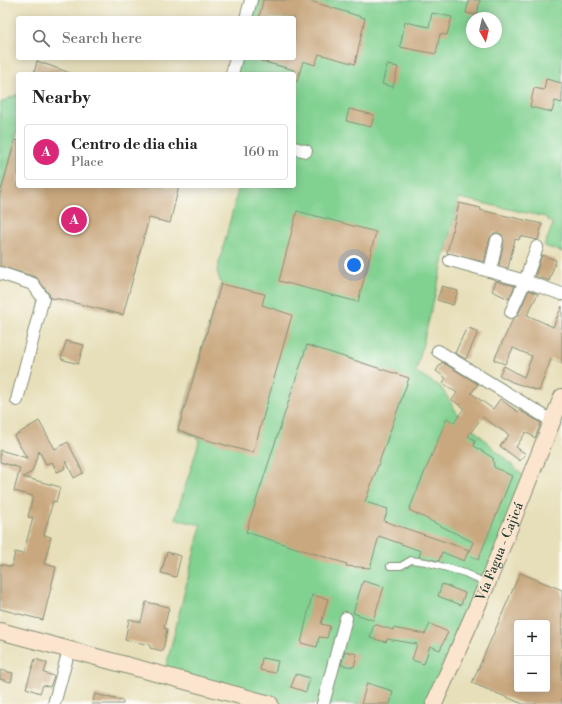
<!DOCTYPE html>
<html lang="en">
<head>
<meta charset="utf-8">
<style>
  :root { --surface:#fff; --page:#f2f2f2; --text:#222; --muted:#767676; --line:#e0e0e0; --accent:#db2777 }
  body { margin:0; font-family:"Libre Bodoni",serif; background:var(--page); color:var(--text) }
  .controls { position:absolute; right:12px; bottom:12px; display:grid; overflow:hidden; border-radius:4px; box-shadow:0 2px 10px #0003 }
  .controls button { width:36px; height:36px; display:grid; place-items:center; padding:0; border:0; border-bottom:1px solid var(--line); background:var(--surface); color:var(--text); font:20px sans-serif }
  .compass { position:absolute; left:466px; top:12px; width:36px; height:36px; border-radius:50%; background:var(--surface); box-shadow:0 2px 10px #0003; rotate:172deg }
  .you { position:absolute; left:354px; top:265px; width:14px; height:14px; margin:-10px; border:3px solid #fff; border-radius:50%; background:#1a73e8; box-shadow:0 0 0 6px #1a73e833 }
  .badge { display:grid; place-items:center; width:26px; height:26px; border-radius:50%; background:var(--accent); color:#fff; font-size:13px; font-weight:700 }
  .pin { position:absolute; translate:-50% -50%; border:2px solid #fff; box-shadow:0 1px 4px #0006 }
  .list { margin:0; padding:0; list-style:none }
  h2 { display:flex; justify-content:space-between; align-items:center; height:52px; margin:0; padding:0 16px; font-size:17px }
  h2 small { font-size:13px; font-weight:400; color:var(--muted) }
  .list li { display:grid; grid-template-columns:26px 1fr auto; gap:12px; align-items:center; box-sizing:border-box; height:56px; margin:0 8px 8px; padding:0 8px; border:1px solid var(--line); border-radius:4px }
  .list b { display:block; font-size:15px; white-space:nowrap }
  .list p { margin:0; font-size:13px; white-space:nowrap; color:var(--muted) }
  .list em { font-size:13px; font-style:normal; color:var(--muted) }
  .icon { flex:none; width:22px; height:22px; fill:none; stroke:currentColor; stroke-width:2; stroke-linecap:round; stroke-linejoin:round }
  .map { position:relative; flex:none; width:562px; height:704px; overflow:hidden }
  .search { position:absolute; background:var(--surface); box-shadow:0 2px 10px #0003; left:16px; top:16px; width:280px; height:44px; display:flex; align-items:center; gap:10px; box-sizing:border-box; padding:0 14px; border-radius:4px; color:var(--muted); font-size:15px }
  .panel { position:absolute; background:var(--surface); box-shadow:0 2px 10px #0003; left:16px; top:72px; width:280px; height:116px; border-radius:4px }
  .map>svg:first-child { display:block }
  .green { fill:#81d191; stroke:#508762; fill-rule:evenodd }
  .building { fill:#c9a87f; fill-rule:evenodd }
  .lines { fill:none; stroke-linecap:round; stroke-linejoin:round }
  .lane-casing { stroke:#838e76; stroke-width:8 }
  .street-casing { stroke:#838e76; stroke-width:14 }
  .secondary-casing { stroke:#838e76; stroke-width:18 }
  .lane { stroke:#fff; stroke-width:6 }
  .street { stroke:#fff; stroke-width:12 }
  .secondary { stroke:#fbe5cf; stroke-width:16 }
  .labels { text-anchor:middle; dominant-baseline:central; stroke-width:4; stroke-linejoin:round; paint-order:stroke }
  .street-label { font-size:13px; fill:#1f3d34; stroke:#fdfcf7 }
</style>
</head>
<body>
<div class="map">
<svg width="562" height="704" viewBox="0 0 562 704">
  <rect width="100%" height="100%" fill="#fdfcf7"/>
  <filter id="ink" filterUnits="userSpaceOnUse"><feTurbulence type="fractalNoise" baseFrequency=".025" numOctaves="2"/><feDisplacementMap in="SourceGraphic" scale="8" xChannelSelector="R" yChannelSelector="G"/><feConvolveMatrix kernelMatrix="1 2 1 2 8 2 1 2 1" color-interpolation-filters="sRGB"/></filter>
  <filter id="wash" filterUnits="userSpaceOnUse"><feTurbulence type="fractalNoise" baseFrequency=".012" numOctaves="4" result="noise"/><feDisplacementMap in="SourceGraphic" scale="16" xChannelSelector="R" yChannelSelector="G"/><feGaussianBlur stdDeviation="0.9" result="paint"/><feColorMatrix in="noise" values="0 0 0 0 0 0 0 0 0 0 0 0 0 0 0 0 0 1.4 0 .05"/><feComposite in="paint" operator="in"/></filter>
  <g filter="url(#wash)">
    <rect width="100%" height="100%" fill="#e7dfb9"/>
    <g class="green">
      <path d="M251,0H562V252L544,246L553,224L545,217L459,198L416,372L441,387L459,416L528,480L434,704H270L164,675L201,525L175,519L200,439L178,430L221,284L217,271L239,186H294V74H232L236,58H294V18H246ZM472,18H496V42H472Z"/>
      <path d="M18,94V130L0,195V103Z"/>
    </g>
    <g id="blocks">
      <g class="building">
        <path d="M263,0H307L365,18L355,64L319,54L315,65L303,61L297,82L294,81V70L261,61L262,58H294V18H259Z"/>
        <path d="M469,0H480L477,15L466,13Z"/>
        <path d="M432,13L452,17L447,35L440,34L436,54L400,47L405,22L429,27Z"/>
        <path d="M37,61L70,73V74H34Z"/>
        <path d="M387,65L398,67L393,87L382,84Z"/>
        <path d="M546,79L562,83V103L555,101L552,112L530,107L534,88L544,90Z"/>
        <path d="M349,109L374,115L371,127L346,121Z"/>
        <path d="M15,140L18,141V186H179L170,223L149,218L123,315L59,299L50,298L49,294L36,277L0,266V195Z"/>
        <path d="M459,203L481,208L480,210L542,224L538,240L520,236L519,240L515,239L508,268L499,266L504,241L502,235L499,233H494L490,238L484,262L447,253Z"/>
        <path d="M297,211L376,232L358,302L279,281Z"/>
        <path d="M542,255L556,260L549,281L535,276Z"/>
        <path d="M496,281L515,286L509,299L492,291Z"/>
        <path d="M221,284L265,294L262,305L292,315L253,453L200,438L178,430Z"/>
        <path d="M442,286L458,291L453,305L437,300Z"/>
        <path d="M529,290L538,294L527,315L553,327L562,306V364L551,359L539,391L512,382L499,375L504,366L524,377L532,356L513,348L505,364L494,360L513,319L518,315Z"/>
        <path d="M467,327L478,332L466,359L455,353Z"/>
        <path d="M66,341L84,345L78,364L61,359Z"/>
        <path d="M307,345L409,378L365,502L388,509L384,521L469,550L464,561L442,552L439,561L419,557L421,551L379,536L370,568L346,566L347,564L246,532Z"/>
        <path d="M442,362L478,384L471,393L493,409L500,399L518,412L519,410L541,423L535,438L526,432L516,447L526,454L520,461L500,446L509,435L482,417L468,436L475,440L474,446L493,458L494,467L512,476L478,560L468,554L473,542L409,510L447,418L454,423L464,408L452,400L457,393L443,383L446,378L436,371Z"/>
        <path d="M39,421L55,449L68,442L83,473L74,478L66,461L64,469L57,472L52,462L46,464L39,451L32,472L23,477L60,487L56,502L53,501L44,535L51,537L44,564L56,567L43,620L0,609V564L12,567L15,552L23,554L33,518L28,517L33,496L14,491L20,468L0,462V450L27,458L14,436Z"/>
        <path d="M167,552L181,556L176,577L161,573Z"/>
        <path d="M520,573L562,590V704H523L472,683ZM517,623H547V689H517Z"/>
        <path d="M363,581L384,587L373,620L353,613Z"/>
        <path d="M442,584L465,593L461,605L438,596Z"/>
        <path d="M312,595L328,599L321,624L330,626L327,638L319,637L317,647L301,643Z"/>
        <path d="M146,602L169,607L164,628L167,629L163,651L150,648V645L125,640L129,619L141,622Z"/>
        <path d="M374,624L393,630V628L425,634L430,624L448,632L440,650L430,646L424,664L412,660L417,644L387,639L386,642L370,638Z"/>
        <path d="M345,651L357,654L354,667L341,665Z"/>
        <path d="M262,658L278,661L275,673L260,670Z"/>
        <path d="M35,659L47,663L44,673L54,676L50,687L43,685L40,693L26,688Z"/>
        <path d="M0,670L13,673L11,682L0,679Z"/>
        <path d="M296,674L310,678L306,692L291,687Z"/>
        <path d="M367,683L393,691L390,704H361Z"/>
        <path d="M95,694L123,701V704H92Z"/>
      </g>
    </g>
  </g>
  <g filter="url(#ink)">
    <use href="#blocks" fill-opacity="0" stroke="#838e76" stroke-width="1"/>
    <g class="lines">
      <g class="lane-casing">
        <path id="lane" d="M390,566H401L411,560L426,562L465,573L487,584"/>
      </g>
      <g class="street-casing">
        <g id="street">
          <path d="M246,18L251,0"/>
          <path d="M232,74L236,58"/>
          <path d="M294,148L306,151"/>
          <path d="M450,260L525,281L562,294"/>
          <path d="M490,271L497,240"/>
          <path d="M0,273L33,284L43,298L17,400"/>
          <path d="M511,312L525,281L537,247"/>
          <path d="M438,351L552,421"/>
          <path d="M54,704L69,650"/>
          <path d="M323,704L346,618"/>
        </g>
      </g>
      <g class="secondary-casing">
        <g id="secondary">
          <path d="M0,631L270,704"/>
          <path id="s1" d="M434,704L487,584L562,397"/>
        </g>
      </g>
      <use href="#lane" class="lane"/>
      <use href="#street" class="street"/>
      <use href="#secondary" class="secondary"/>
    </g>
  </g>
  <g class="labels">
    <g class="street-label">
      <text stroke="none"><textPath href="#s1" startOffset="166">Vía Fagua - Cajicá</textPath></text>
    </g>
  </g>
</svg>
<div class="controls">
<button>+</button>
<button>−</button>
</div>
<svg class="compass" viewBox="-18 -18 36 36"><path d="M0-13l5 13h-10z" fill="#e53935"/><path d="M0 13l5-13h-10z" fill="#767676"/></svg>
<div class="you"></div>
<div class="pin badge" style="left:74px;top:220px">A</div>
<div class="search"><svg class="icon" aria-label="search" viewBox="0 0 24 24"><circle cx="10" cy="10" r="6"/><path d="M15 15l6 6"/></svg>Search here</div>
<section class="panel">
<h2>Nearby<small></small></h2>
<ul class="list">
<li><span class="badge">A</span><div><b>Centro de dia chia</b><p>Place</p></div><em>160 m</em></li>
</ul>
</section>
</div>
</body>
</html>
